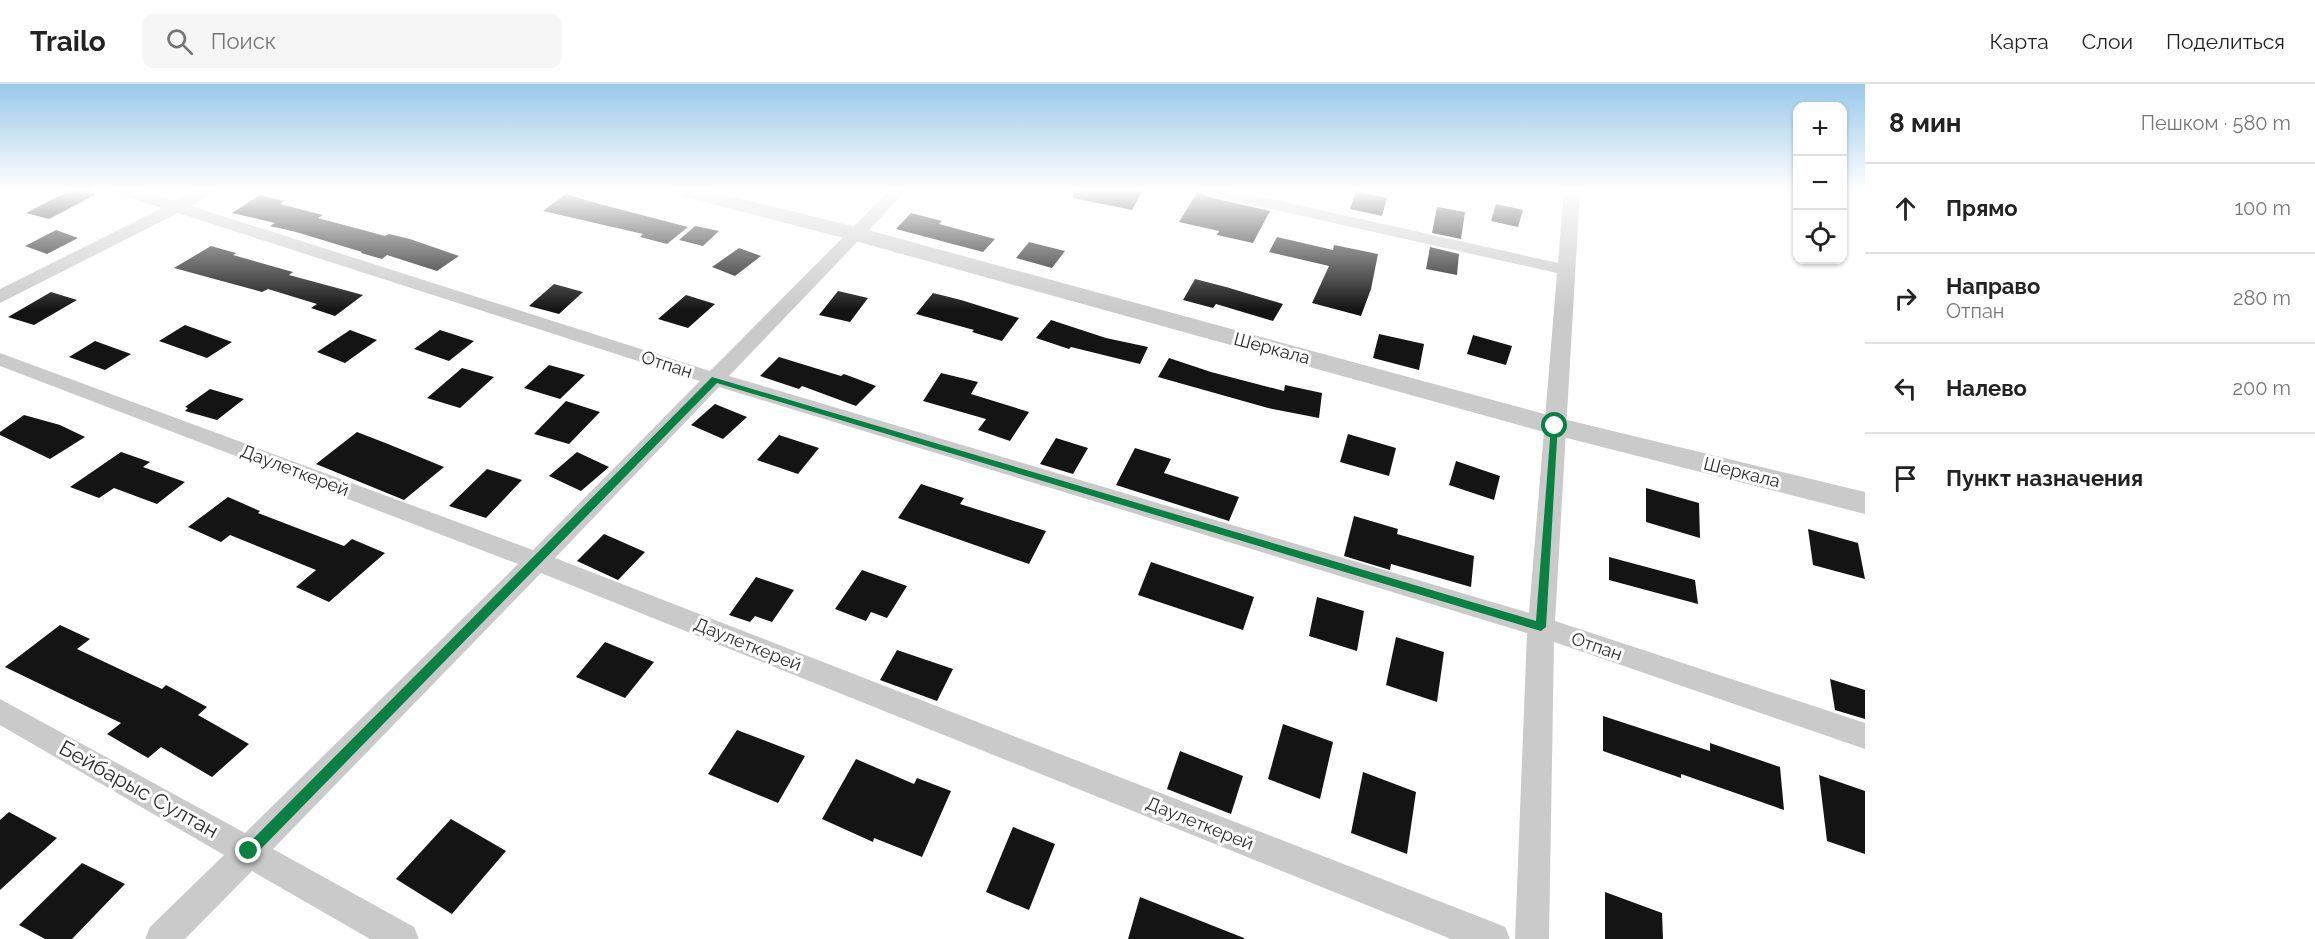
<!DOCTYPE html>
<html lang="ru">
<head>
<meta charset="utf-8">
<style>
  :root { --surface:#fff; --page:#f6f6f6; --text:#222; --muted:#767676; --line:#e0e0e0 }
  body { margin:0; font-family:Raleway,sans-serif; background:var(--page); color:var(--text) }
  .controls { position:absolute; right:18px; top:18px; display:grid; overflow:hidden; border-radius:12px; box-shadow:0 2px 4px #0004 }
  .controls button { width:54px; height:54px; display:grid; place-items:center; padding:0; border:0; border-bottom:2px solid var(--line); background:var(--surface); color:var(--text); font:30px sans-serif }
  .stop { position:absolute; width:18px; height:18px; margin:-14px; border:4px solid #0b8043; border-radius:50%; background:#fff }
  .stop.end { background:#0b8043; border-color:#fff; box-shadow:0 2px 6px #0008 }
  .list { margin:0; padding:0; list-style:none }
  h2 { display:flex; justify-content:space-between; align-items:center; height:78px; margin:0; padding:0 24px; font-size:26px }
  h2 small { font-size:20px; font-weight:400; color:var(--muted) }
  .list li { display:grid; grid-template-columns:39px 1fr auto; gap:18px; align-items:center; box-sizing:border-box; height:90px; padding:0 24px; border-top:2px solid var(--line) }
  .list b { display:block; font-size:22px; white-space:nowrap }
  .list p { margin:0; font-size:20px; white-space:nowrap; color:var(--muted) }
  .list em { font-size:20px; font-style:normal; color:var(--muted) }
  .icon { flex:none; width:33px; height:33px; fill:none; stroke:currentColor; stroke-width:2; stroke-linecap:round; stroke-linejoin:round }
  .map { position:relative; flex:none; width:1865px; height:855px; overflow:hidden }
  header { display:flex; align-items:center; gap:36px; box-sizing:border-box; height:84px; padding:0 30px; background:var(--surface); border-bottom:2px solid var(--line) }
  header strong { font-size:28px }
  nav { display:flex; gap:33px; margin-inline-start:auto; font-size:21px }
  .search { width:420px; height:54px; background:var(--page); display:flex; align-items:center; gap:15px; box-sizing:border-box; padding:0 21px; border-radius:12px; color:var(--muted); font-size:22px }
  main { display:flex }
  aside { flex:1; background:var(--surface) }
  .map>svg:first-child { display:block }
  .building { fill:#141414 }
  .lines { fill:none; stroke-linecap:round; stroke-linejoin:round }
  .minor { fill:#cacaca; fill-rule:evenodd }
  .tertiary { fill:#cacaca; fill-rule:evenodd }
  .route { fill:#0b8043 }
  .labels { text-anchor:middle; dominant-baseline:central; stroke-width:6; stroke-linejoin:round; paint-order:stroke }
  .street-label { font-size:18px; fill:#2d2d2d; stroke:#fff }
  .near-street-label { font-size:21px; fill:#2d2d2d; stroke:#fff }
</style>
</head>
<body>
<header>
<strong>Trailo</strong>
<div class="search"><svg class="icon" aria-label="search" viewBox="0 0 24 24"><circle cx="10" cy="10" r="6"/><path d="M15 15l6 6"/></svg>Поиск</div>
<nav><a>Карта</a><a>Слои</a><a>Поделиться</a></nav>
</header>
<main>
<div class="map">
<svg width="1865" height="855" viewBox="0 0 1865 855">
  <rect width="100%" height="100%" fill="#fff"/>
  <g class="building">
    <path d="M71,106H92L95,111L49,135L26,129Z"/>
    <path d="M1074,106H1143L1132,126L1073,114Z"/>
    <path d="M1198,107L1208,113L1270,127L1253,159L1217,151L1219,147L1179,138Z"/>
    <path d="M1356,107L1387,114L1382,132L1350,125Z"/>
    <path d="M566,110L592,118L688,143L667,160L640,153L643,150L543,127Z"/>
    <path d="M260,111L284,117L280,120L323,131L318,134L385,152L389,150L410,155L459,172L437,187L387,171L382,175L361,169L362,168L296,148L270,142L275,139L232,129Z"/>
    <path d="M1496,120L1523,126L1518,143L1491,137Z"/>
    <path d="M1437,123L1465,128L1461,155L1432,149Z"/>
    <path d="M911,129L942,137L939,140L995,155L983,168L896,145Z"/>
    <path d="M695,142L719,147L703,162L679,156Z"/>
    <path d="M56,146L78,154L47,170L25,162Z"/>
    <path d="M1277,153L1333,166L1334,161L1378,170L1371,205L1361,232L1312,219L1329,182L1269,168Z"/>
    <path d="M1029,158L1065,167L1052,184L1016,174Z"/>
    <path d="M211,162L236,169L233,171L293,188L289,191L363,211L335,232L311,224L317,220L268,205L262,208L174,184Z"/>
    <path d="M1430,163L1459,170L1457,191L1426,185Z"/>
    <path d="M739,164L761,172L735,192L712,183Z"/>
    <path d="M1195,195L1226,203L1283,220L1273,237L1216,220L1213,224L1183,216Z"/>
    <path d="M554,200L583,208L559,230L529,222Z"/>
    <path d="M838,207L868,214L850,238L819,231Z"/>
    <path d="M51,208L77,216L34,241L8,233Z"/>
    <path d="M933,209L961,216L1019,234L1002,257L972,248L974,246L916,230Z"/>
    <path d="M686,211L715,220L688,244L658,235Z"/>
    <path d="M1051,236L1106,254L1148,263L1140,280L1071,263L1069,265L1036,254Z"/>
    <path d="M185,241L232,258L207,274L159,257Z"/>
    <path d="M350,246L377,256L345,279L317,268Z"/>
    <path d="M440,246L474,257L449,277L414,265Z"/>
    <path d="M1379,250L1424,260L1419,286L1373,274Z"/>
    <path d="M1473,251L1512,262L1506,281L1467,270Z"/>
    <path d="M95,257L131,270L105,286L69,273Z"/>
    <path d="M779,273L841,292L844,290L876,302L856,322L802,302L799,305L760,292Z"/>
    <path d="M1169,274L1211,288L1284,307L1285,301L1322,309L1319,334L1268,324L1158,293Z"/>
    <path d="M549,281L585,291L560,315L524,304Z"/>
    <path d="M462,284L494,293L460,324L427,314Z"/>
    <path d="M941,289L978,298L971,310L1029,328L1010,357L978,346L986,335L923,317Z"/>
    <path d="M210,305L244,315L217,336L185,327L188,324L185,323Z"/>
    <path d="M566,317L600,328L569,360L534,350Z"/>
    <path d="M715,320L747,333L723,355L691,341Z"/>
    <path d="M24,331L60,341L85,353L50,375L0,351V348Z"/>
    <path d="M357,348L388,360L444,383L404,416L316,380Z"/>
    <path d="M1348,350L1396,364L1389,392L1340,378Z"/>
    <path d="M779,351L819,364L798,390L757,376Z"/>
    <path d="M1056,354L1088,364L1073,390L1040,380Z"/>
    <path d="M1135,364L1171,375L1164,389L1239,413L1229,437L1116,401Z"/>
    <path d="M121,368L150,378L143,383L185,398L157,420L114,404L99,414L70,403Z"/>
    <path d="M577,368L609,383L581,407L549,392Z"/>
    <path d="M1456,377L1500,392L1494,416L1449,401Z"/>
    <path d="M487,385L522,396L486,434L449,422Z"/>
    <path d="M921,400L964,414L960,420L1046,447L1029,480L898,434Z"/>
    <path d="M1646,404L1699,419L1700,454L1646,438Z"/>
    <path d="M228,413L260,427L258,429L344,462L352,455L385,469L329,518L296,503L316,486L230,451L221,458L188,443Z"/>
    <path d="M1354,432L1398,445L1397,450L1474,472L1471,503L1391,480L1390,486L1344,472Z"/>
    <path d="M1808,445L1858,459L1865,495L1813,481Z"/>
    <path d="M604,450L645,468L618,496L577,477Z"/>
    <path d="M1609,473L1695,496L1698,520L1609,496Z"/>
    <path d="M1151,478L1254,513L1243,546L1138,511Z"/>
    <path d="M862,486L907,502L887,534L871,528L866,537L835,525Z"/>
    <path d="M756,493L794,506L772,538L755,532L750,538L729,531Z"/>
    <path d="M1317,513L1364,527L1357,567L1309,552Z"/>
    <path d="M60,541L90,555L77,565L162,605L166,601L207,623L198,631L249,660L212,693L161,663L148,674L107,650L121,639L5,583Z"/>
    <path d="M1396,553L1444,568L1437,618L1386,601Z"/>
    <path d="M605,558L654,578L625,614L576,593Z"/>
    <path d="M897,566L953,585L937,617L880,596Z"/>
    <path d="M1830,595L1865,606V635L1835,626Z"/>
    <path d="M1603,632L1710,667V659L1780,683L1784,726L1681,690V694L1603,667Z"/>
    <path d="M1283,640L1333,658L1320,715L1268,695Z"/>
    <path d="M737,646L805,672L778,719L708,690Z"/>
    <path d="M1180,667L1243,692L1231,730L1167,705Z"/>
    <path d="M856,675L914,700L917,694L951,707L922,773L874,754L873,758L822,735Z"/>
    <path d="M1363,688L1416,708L1407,770L1351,749Z"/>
    <path d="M1819,691L1865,707V770L1827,757Z"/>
    <path d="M9,728L57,754L0,806V736Z"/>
    <path d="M451,735L506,767L452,830L396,795Z"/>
    <path d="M1013,743L1055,760L1029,826L986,808Z"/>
    <path d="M82,779L125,800L72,855H45L19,841Z"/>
    <path d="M1605,808L1662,829L1663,855H1605Z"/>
    <path d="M1140,813L1244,854V855H1128Z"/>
  </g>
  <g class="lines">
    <path class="minor" d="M115,106H140L175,117L197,106H218L191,122L710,287L890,106H907L729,292L1529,529L1557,189L1208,111L1200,106H1231L1558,179L1564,106H1580L1555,537L1865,639V665L1554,558L1549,855H1515L1527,549L719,303L555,474L1493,838L1505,843L1510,855H1451L541,489L273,765L414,843L419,855H370L252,787L185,855H145L150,843L224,771L0,641V615L245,749L518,480L0,282V269L533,466L700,297L178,129L0,219V205L162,124L117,110Z"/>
    <path class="tertiary" d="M670,106H705L864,145L1555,333L1865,408V430L1555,351L848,155L673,110Z"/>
  </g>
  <linearGradient id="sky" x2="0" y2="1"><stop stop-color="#9ac8ea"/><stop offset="0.47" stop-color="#fff"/><stop offset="1" stop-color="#fff" stop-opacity="0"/></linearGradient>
  <rect width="1865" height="226" fill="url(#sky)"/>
  <path class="route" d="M712,293L1536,537L1551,342L1558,339L1546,543L1541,547L717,299L254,772H245L243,767L245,763Z"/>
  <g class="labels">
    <g class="street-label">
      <text transform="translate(1272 264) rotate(15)">Шеркала</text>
      <text transform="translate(667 280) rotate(18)">Отпан</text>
      <text transform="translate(295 386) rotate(21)">Даулеткерей</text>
      <text transform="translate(1742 388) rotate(14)">Шеркала</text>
      <text transform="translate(748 560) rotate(22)">Даулеткерей</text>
      <text transform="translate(1597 562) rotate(19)">Отпан</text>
      <text transform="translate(1200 739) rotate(22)">Даулеткерей</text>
    </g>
    <g class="near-street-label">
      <text transform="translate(139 705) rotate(29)">Бейбарыс Султан</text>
    </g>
  </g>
</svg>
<div class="controls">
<button>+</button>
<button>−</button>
<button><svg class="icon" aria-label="locate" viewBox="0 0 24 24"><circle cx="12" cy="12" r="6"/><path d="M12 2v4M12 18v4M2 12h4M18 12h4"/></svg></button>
</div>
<div class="stop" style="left:1555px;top:342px"></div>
<div class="stop end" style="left:249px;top:767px"></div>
</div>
<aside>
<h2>8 мин<small>Пешком · 580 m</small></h2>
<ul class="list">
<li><svg class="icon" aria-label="ahead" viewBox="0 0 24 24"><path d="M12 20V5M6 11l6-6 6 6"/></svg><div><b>Прямо</b></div><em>100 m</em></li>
<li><svg class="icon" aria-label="right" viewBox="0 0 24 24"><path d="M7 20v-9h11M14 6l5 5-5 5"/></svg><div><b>Направо</b><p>Отпан</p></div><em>280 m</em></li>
<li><svg class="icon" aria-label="left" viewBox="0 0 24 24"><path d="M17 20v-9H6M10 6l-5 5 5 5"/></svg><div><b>Налево</b></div><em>200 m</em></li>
<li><svg class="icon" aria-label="arrive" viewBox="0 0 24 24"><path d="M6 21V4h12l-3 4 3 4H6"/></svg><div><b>Пункт назначения</b></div></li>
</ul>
</aside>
</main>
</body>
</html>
